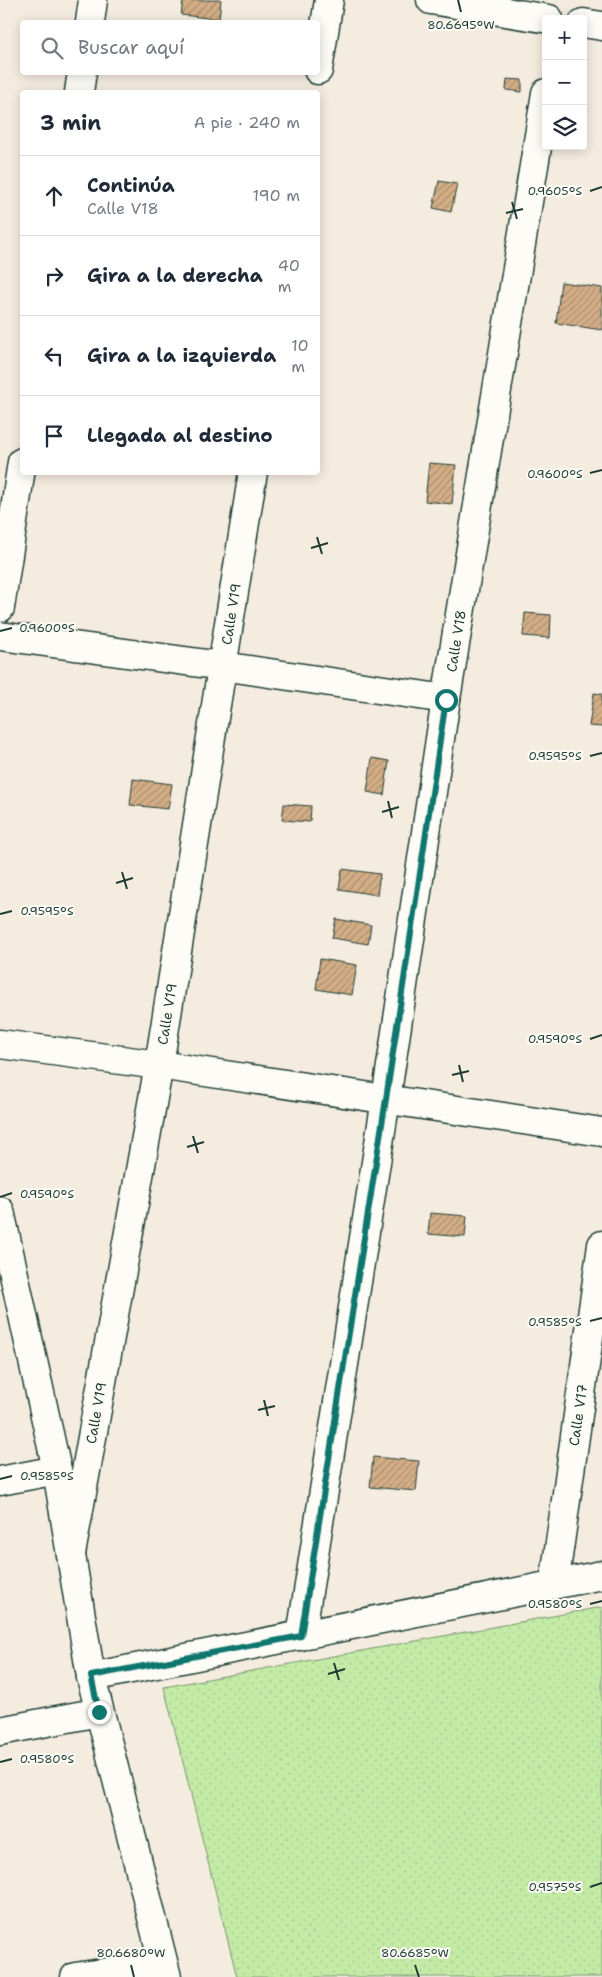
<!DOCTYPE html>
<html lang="es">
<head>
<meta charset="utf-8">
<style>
  :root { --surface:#fff; --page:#f6f6f7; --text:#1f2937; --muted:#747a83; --line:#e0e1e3 }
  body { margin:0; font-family:"Shantell Sans",sans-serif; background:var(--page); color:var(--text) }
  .controls { position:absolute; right:15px; top:15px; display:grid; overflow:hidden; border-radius:5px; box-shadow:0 2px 12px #0003 }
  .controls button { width:45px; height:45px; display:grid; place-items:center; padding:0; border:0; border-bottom:1px solid var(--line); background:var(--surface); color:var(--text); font:25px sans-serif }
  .stop { position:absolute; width:15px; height:15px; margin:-11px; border:4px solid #0f766e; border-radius:50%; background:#fff }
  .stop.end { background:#0f766e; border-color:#fff; box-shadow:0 1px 5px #0008 }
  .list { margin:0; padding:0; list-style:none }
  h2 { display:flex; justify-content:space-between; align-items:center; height:65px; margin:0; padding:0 20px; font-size:21px }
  h2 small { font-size:16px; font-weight:400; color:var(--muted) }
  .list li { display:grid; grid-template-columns:32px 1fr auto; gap:15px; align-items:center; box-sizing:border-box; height:80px; padding:0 20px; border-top:1px solid var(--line) }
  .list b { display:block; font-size:19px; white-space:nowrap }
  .list p { margin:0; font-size:16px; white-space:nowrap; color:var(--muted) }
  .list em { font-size:16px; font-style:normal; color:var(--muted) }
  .icon { flex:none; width:28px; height:28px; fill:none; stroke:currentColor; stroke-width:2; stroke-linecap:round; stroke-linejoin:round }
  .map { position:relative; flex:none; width:602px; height:1977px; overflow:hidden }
  .search { position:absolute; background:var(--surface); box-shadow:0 2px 12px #0003; left:20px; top:20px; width:300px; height:55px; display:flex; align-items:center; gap:12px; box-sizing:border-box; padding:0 18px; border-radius:5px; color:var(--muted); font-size:19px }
  .panel { position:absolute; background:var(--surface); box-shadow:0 2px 12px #0003; left:20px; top:90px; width:300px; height:385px; border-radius:5px }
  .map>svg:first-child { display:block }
  .grass { fill:url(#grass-dots); stroke:#72946d }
  .building { fill:url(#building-hatch); stroke:#1f3d34 }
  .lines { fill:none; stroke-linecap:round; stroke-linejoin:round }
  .minor-casing { stroke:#1f3d34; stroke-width:31 }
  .minor { stroke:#fdfcf7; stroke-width:28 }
  .route { stroke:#0f766e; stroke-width:6 }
  .ticks { fill:none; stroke:#1f3d34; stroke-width:2 }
  .labels { text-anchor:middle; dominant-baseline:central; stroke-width:4; stroke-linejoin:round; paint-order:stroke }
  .street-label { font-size:14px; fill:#1f3d34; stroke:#fdfcf7 }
  .ticks-label { font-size:12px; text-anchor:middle; fill:#1f3d34; stroke:#fdfcf7; stroke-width:4; stroke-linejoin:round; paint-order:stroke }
</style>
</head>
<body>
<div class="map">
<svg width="602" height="1977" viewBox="0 0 602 1977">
  <defs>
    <pattern id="grass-dots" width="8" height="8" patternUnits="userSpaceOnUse" patternTransform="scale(1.25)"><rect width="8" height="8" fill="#c4eba6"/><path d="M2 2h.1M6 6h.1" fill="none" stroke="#a8ca90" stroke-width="1.8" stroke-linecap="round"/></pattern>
    <pattern id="building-hatch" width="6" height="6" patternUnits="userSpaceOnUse" patternTransform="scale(1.25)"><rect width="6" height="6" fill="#d4ae86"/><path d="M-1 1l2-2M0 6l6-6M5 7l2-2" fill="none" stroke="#ab8f6e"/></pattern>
  </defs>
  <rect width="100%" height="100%" fill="#f5ece0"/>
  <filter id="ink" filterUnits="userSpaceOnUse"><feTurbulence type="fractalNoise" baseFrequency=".02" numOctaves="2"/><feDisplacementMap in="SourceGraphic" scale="10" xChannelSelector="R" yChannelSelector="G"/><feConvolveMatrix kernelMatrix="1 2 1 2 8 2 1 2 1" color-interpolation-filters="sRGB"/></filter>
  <g filter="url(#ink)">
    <path class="grass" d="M602,1607V1977H237L164,1687Z"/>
    <g class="building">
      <path d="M183,0H221L219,19L181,15Z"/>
      <path d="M507,79L522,80V92L506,90Z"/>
      <path d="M439,181L457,184L451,212L433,208Z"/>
      <path d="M561,282L602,288V330L556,323Z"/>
      <path d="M429,463L456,465L452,504L425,501Z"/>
      <path d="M525,613L551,615L550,638L523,636Z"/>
      <path d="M594,693L602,694V727L589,726Z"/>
      <path d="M372,758L389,761L384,795L367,792Z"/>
      <path d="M133,779L172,784L168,809L130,805Z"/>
      <path d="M284,804L311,806L310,822L282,820Z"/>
      <path d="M342,869L380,874L377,895L339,889Z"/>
      <path d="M336,919L371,925L368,944L332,938Z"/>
      <path d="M320,959L357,965L352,995L316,989Z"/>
      <path d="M430,1213L467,1216L465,1237L428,1234Z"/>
      <path d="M373,1457L419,1461L416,1491L370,1487Z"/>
    </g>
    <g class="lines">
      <g class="minor-casing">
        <g id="minor">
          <path d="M431,0L549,19"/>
          <path d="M90,22L93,0"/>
          <path d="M583,23L602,26"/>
          <path d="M318,70L329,0"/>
          <path d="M79,92L82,72"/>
          <path d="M0,608L22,462"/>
          <path d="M0,636L222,666L446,699"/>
          <path d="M0,1044L159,1065L602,1132"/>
          <path d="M0,1211L57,1470L91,1677L167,1977"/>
          <path d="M0,1481L57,1470"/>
          <path d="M71,1554L159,1065L253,472"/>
          <path d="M554,1585L602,1245"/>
          <path d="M301,1636L386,1099L446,699L546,93"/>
          <path d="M91,1677L602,1575"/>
          <path d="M0,1731L99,1712"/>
          <path d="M75,1977L163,1964"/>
        </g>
      </g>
      <use href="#minor" class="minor"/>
    </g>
  </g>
  <g class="lines" filter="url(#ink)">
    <path class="route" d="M99,1712L91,1676L301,1636L386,1099L446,700"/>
  </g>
  <path class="ticks" d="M458,0L461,12M590,191L602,187M512,202L517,219M506,213L523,209M590,473L602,470M317,537L322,554M311,548L328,543M0,631L12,628M590,756L602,753M388,801L392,818M382,812L399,807M122,872L127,889M116,883L133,878M0,914L12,911M590,1039L602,1035M459,1065L463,1082M452,1075L469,1071M193,1136L198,1153M187,1147L204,1142M0,1197L12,1193M590,1321L602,1318M264,1400L268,1416M258,1410L275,1406M0,1479L12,1476M590,1604L602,1601M334,1663L339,1680M328,1674L345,1669M0,1762L12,1759M590,1887L602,1883M131,1965L134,1977M415,1965L419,1977"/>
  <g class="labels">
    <g class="street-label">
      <text transform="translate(231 614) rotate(-81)">Calle V19</text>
      <text transform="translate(456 641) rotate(-81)">Calle V18</text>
      <text transform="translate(167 1014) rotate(-81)">Calle V19</text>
      <text transform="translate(96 1413) rotate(-80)">Calle V19</text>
      <text transform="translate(578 1415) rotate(-82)">Calle V17</text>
    </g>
  </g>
  <g class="ticks-label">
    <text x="461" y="29">80.6695°W</text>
    <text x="555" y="195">0.9605°S</text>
    <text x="555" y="478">0.9600°S</text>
    <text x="47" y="632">0.9600°S</text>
    <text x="555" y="760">0.9595°S</text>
    <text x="47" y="915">0.9595°S</text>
    <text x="555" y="1043">0.9590°S</text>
    <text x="47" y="1198">0.9590°S</text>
    <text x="555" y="1326">0.9585°S</text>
    <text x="47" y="1480">0.9585°S</text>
    <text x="555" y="1608">0.9580°S</text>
    <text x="47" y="1763">0.9580°S</text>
    <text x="555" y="1891">0.9575°S</text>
    <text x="131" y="1957">80.6680°W</text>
    <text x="415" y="1957">80.6685°W</text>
  </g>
</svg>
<div class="controls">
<button>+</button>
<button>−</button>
<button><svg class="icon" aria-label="layers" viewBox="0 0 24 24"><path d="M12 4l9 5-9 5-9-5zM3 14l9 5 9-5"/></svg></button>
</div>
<div class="stop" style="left:446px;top:700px"></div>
<div class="stop end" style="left:99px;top:1712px"></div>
<div class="search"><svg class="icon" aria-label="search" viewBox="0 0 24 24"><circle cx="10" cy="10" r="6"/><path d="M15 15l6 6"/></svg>Buscar aquí</div>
<section class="panel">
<h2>3 min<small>A pie · 240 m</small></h2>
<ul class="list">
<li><svg class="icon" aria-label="ahead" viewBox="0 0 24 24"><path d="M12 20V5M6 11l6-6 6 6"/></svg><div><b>Continúa</b><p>Calle V18</p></div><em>190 m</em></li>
<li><svg class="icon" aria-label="right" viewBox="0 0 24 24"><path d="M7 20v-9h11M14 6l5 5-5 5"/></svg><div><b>Gira a la derecha</b></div><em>40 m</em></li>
<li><svg class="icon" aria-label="left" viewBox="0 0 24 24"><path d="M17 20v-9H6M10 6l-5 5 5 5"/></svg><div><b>Gira a la izquierda</b></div><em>10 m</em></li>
<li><svg class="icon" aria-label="arrive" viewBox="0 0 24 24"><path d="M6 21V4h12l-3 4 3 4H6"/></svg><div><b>Llegada al destino</b></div></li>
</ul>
</section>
</div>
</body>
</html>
